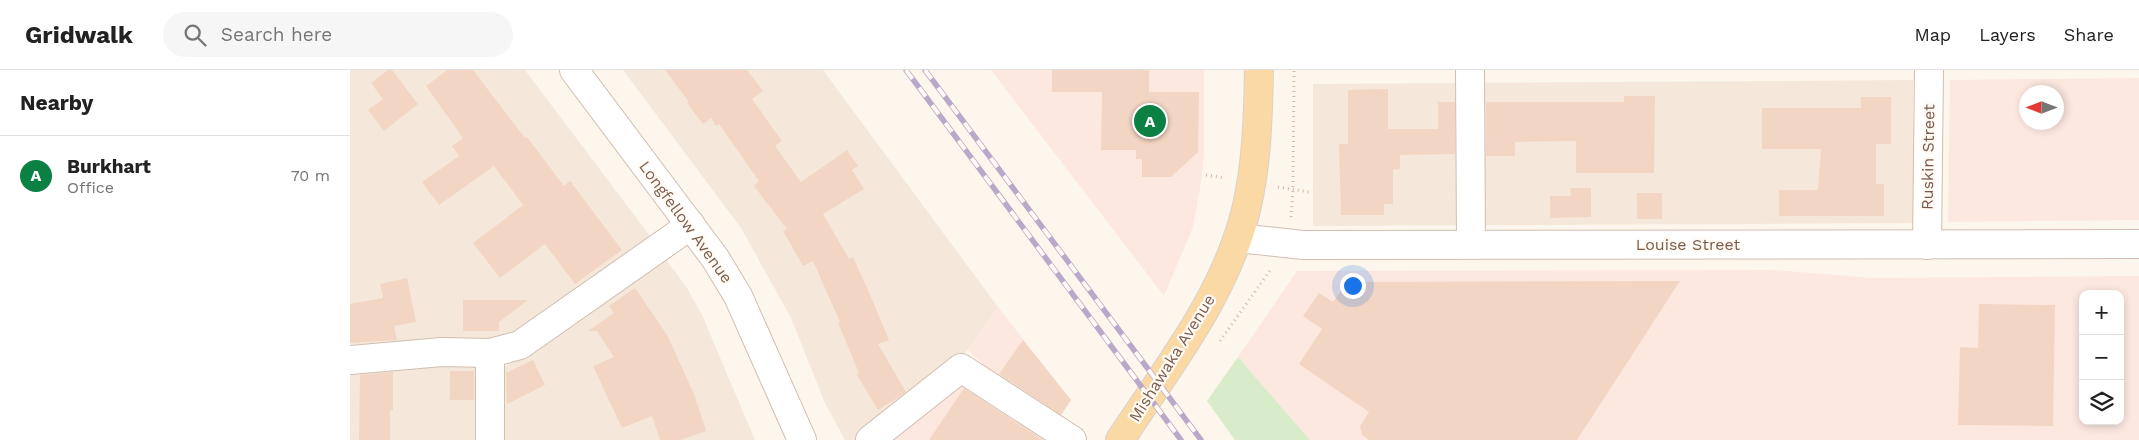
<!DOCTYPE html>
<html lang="en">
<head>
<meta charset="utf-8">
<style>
  :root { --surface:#fff; --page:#f6f6f6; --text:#222; --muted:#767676; --line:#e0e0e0; --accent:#0b8043 }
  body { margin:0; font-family:"Work Sans",sans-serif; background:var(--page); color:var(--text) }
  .controls { position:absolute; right:15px; bottom:15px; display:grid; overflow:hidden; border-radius:10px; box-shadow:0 2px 8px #0003 }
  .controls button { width:45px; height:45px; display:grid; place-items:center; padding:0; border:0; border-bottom:1px solid var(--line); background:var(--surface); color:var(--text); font:25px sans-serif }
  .compass { position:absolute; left:1669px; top:15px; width:45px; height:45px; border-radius:50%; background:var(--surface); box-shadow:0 2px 8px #0003; rotate:270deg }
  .you { position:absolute; left:1002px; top:215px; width:18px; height:18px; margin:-12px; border:4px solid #fff; border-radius:50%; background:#1a73e8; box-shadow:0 0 0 8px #1a73e833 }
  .badge { display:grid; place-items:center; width:32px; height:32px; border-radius:50%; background:var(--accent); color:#fff; font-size:16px; font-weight:700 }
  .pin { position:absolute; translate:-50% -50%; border:2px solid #fff; box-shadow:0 1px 5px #0006 }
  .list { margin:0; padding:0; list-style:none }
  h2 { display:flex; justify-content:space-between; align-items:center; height:65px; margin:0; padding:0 20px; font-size:21px }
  h2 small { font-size:16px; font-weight:400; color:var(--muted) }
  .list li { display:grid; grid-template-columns:32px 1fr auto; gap:15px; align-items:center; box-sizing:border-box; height:80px; padding:0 20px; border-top:1px solid var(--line) }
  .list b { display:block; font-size:19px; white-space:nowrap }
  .list p { margin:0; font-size:16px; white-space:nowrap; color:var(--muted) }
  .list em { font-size:16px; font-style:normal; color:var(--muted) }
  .icon { flex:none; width:28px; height:28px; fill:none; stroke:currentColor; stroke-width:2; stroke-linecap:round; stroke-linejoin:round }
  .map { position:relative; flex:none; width:1789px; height:370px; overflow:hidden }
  header { display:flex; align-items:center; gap:30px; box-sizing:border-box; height:70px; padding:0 25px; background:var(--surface); border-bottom:1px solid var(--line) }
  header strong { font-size:24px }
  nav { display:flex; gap:28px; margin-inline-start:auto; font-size:18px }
  .search { width:350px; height:45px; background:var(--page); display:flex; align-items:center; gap:12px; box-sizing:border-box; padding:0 18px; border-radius:28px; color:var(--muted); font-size:19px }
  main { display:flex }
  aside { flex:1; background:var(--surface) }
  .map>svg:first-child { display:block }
  .residential { fill:#f5e8da }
  .commercial { fill:#fde8e0; fill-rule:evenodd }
  .green { fill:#d8ecc9 }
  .building { fill:#f3d5c3 }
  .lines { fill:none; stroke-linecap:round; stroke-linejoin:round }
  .minor-casing { stroke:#d1beb0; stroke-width:30 }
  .major-casing { stroke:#dad1cd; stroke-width:30 }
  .path { stroke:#d9b8a5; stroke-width:3; stroke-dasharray:1 4; stroke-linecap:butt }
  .minor { stroke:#fff; stroke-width:28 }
  .major { stroke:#fbd9a5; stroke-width:28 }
  .rail-casing { stroke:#b9a8c9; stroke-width:5.5 }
  .rail { stroke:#fffaf3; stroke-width:4; stroke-dasharray:11; stroke-linecap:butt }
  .labels { text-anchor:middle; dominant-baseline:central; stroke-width:4.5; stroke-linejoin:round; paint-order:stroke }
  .street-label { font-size:16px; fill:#7a5c4d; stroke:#fffaf3 }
</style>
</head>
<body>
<header>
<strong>Gridwalk</strong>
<div class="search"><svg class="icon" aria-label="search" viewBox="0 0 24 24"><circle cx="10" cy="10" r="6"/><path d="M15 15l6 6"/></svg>Search here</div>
<nav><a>Map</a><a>Layers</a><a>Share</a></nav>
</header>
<main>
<aside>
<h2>Nearby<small></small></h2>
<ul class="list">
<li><span class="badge">A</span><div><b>Burkhart</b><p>Office</p></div><em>70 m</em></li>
</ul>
</aside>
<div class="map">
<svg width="1789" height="370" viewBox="0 0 1789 370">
  <rect width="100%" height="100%" fill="#fdf6ec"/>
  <g class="residential">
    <path d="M0,0H175L303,170L151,272L0,284Z"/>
    <path d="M273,0H473L648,237L618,280L505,370H495L475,333L441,248L391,158Z"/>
    <path d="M1563,10V153L963,156V14Z"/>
    <path d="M312,184L337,218L352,245L405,370H149L147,302Z"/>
    <path d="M129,294L131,370H0V300Z"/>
  </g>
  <g class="commercial">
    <path d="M641,0H854V85L850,119L843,157L814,226Z"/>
    <path d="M1789,8V150L1598,152L1600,10ZM1706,22V52H1676V22Z"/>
    <path d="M1424,200L1522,208L1789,206V370H960L888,287L947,201ZM1733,224H1770V351H1733Z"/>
    <path d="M648,237L721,330L707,351L647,308L618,280Z"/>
    <path d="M613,304L700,359L692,370H534Z"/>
  </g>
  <path class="green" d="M888,287L960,370H885L857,331Z"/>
  <g class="building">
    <path d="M38,0H42L68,34L34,61L18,40L33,29L21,13Z"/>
    <path d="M97,0H123L175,68L177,67L214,116L220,111L272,180L225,214L195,174L150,208L123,173L173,135L144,96L89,135L72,112L109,86L102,76L113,68L76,16Z"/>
    <path d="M315,0H397L413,21L402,29L432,71L425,76L451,112L497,80L508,96L502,100L514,119L473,144L499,189L503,187L521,227L539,270L528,274L556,322L549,327L528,340L507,305L509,303L488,253L490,252L463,191L453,196L433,161L437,159L404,116L409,111L369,54L366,56L361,48L353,54L337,33L339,32Z"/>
    <path d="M702,0H799V22H849L848,82L821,107H792V89H786V80H751L752,22H702Z"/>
    <path d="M1038,19V59H1088V32H1105V84L1050,85V99L1043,100V134H1034V145H991L989,74H998V20Z"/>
    <path d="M1274,26H1305L1304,103H1226V71L1165,72V86H1136V32H1274Z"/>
    <path d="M1511,27H1541V74H1526V114H1534V146H1429V120H1468L1471,79H1412V38H1511Z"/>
    <path d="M1220,118H1241V147L1200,148V126H1221Z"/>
    <rect x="1287" y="123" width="25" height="26"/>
    <path d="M57,208L66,252L44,256L47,270L0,273V234L33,228L30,214Z"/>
    <path d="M1330,211L1227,370H1019L1012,365L1010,356L1019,342L949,294L972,259L953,246L969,223L983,232L997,212Z"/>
    <path d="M285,218L317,265L344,324L356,361L330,370H310L302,346L272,358L243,296L264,287L247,261H238L264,243L259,236Z"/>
    <path d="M113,230H178L149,252V261H113Z"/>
    <path d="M1629,234L1705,235L1703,356L1608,355L1610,277L1628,278Z"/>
    <path d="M673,270L721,330L711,345L649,304Z"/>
    <path d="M183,290L195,315L157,334L156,303Z"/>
    <path d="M100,301H124V330H98L100,329Z"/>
    <path d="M43,302V340H40V370H9L10,305Z"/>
    <path d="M614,318L693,370H579Z"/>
  </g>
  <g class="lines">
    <g class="minor-casing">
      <g id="minor">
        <path d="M224,0L365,188L388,226L452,370"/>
        <path d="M1120,0L1121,173"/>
        <path d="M888,168L953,175L1789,174"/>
        <path d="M1577,175L1579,0"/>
        <path d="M140,283V370"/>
        <path d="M0,290L92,282L140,283L170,275L341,155"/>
        <path d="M520,370L611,298L722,370"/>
      </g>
    </g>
    <g class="major-casing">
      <path id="major" d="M770,370C817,298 875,226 896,140C907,94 908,47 909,0"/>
    </g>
    <g class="path">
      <path d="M856,105L875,108"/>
      <path d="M928,117L959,122"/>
      <path d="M941,147L943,119L944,0"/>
      <path d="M870,271L921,199"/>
    </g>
    <use href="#minor" class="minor"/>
    <use href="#major" class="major"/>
    <g class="rail-casing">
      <g id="rail">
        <path d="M556,0L831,370"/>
        <path d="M575,0L851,370"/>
      </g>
    </g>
    <use href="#rail" class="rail"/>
  </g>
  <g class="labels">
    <g class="street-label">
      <text transform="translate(1578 87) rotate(-89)">Ruskin Street</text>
      <text transform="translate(336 152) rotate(54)">Longfellow Avenue</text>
      <text x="1338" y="174">Louise Street</text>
      <text transform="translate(822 288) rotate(-58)">Mishawaka Avenue</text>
    </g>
  </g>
</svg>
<div class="controls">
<button>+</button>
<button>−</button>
<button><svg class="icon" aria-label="layers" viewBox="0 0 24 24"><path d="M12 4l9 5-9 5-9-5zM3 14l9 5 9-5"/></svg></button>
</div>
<svg class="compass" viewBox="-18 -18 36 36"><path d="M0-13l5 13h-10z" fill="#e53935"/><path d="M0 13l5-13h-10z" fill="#767676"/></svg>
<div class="you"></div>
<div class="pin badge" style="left:800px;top:51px">A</div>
</div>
</main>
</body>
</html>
